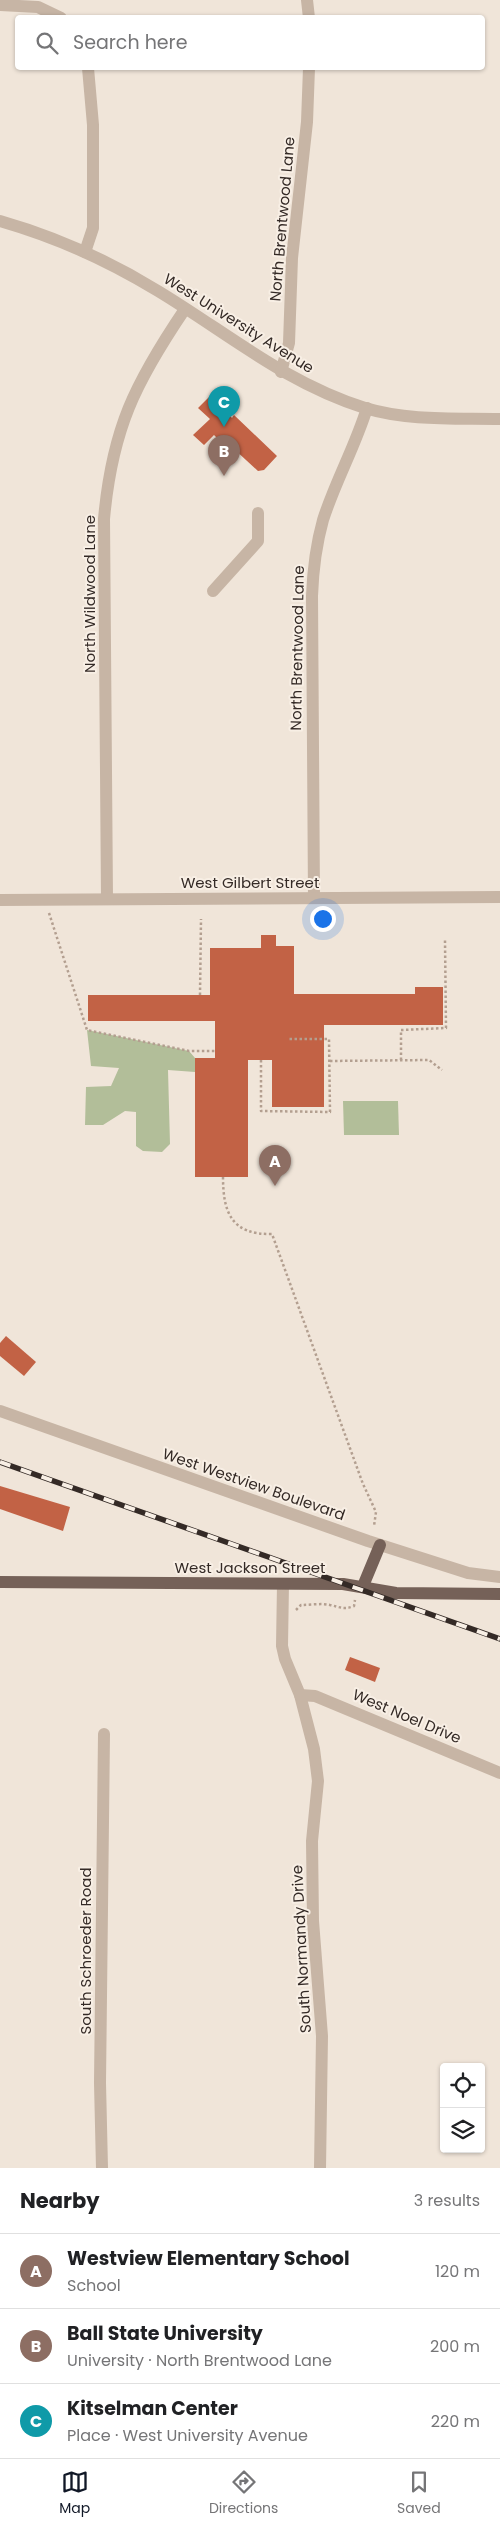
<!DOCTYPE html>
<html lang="en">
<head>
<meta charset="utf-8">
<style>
  :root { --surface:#fff; --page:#f2f2f2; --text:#202124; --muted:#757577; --line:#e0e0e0; --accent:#111827 }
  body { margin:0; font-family:Poppins,sans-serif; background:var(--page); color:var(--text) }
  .controls { position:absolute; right:15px; bottom:15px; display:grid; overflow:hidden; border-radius:5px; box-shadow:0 1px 4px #0004 }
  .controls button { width:45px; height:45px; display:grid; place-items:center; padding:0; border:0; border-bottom:1px solid var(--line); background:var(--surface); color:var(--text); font:25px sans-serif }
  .you { position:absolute; left:322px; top:918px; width:18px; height:18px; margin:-12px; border:4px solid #fff; border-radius:50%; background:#1a73e8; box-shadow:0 0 0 8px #1a73e833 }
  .badge { display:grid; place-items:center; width:32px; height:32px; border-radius:50%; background:var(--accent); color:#fff; font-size:16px; font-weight:700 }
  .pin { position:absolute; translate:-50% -41px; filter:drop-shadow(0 1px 2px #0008) }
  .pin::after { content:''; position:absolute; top:26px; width:18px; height:15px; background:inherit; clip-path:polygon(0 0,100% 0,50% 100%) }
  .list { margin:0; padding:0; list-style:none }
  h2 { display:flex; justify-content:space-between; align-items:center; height:65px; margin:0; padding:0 20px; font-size:21px }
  h2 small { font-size:16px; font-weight:400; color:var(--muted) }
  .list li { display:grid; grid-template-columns:32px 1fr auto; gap:15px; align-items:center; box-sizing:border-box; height:75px; padding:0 20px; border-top:1px solid var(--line) }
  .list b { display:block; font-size:19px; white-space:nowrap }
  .list p { margin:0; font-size:16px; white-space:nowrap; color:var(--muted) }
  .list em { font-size:16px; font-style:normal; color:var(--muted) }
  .icon { flex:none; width:28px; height:28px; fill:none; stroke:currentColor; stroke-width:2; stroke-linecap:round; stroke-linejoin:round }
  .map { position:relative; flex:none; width:500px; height:2168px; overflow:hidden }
  .search { position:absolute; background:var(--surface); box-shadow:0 1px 4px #0004; left:15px; right:15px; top:15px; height:55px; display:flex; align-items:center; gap:12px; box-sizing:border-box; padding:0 18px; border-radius:5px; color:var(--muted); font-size:19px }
  .sheet { height:290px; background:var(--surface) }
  nav { display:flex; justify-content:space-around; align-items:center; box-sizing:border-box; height:70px; border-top:1px solid var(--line); background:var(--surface); font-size:14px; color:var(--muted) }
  nav a { display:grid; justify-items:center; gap:2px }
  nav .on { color:var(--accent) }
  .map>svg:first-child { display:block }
  .green { fill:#b2be99 }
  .building { fill:#c26245 }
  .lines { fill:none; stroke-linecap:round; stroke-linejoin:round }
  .path { stroke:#b39f90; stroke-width:2.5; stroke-dasharray:2.5 2.5; stroke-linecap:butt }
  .minor { stroke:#c7b5a5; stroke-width:12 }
  .major { stroke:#756158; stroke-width:12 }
  .rail-casing { stroke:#342a26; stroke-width:5.5 }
  .rail { stroke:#f8efe5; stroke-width:4; stroke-dasharray:11; stroke-linecap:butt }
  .labels { text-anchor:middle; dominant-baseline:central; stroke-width:4; stroke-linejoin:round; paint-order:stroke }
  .street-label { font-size:15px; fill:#342a26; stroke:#f8efe5 }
</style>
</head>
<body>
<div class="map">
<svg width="500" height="2168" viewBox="0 0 500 2168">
  <rect width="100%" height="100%" fill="#f0e5d9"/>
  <g class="green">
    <path d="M87,1030L189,1051L195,1058V1072L168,1070L170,1144L162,1152L143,1151L136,1146V1112L125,1111L103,1125H85L86,1087L111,1086L119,1068L91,1066Z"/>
    <path d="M343,1101H398L399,1135H344Z"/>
  </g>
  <g class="building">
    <path d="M210,396L232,418L234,415L277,456L264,470L258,471L233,448L230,451L214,435L204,445L193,435L210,419L198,408Z"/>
    <path d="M261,935H276V946H294V994H415V987H443V1025H324V1107H272V1060H248V1177H195V1058H215V1021H88V995H210V948H261Z"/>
    <path d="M6,1336L36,1362L24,1376L0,1356V1343Z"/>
    <path d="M0,1486L70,1507L63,1531L0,1509Z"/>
    <path d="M350,1657L380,1668L375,1682L345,1670Z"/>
  </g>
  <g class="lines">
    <g class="path">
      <path d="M49,913L87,1030L189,1051H215"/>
      <path d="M200,995L201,919"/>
      <path d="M261,1060V1111L330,1112L329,1039H288"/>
      <path d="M401,1060V1030L446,1028L445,940"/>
      <path d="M330,1061L429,1060L442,1070"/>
      <path d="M223,1177C223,1213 232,1235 272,1234L363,1484L376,1512L374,1526"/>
      <path d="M296,1610L301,1605C310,1605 322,1603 330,1605C340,1607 344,1610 354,1606L355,1600"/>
    </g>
    <g class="minor">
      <path d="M307,0L309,18"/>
      <path d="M0,5L38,7L61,18"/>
      <path d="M0,221C56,237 109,261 158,291C229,334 284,382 365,408C408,421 455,418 500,419"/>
      <path d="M85,252L93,228V125L88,68"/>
      <path d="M281,372L289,343L292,258L307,122L309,68"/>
      <path d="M213,591L258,541V513"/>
      <path d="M314,898L312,596C313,570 316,545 323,520C335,482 355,447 367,408"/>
      <path d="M107,899L104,519C112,429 135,383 185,309"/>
      <path d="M0,900L500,897"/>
      <path d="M0,1411L368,1541L468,1573L500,1577"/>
      <path d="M283,1584L282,1646L285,1659L300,1695L314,1749L318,1781L312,1841L313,1921L322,2036L320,2168"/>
      <path d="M300,1695L315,1696L500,1773"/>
      <path d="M102,2168L100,2083L104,1734"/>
    </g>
    <g class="major">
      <path d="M0,1582L343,1584L396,1593L500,1594"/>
      <path d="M363,1586L380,1545"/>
    </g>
    <g class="rail-casing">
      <path id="rail" d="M0,1462L500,1639"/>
    </g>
    <use href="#rail" class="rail"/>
  </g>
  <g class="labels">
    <g class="street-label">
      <text transform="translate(282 219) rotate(-85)">North Brentwood Lane</text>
      <text transform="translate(239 323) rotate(32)">West University Avenue</text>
      <text transform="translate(89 594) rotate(-90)">North Wildwood Lane</text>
      <text transform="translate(297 648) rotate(-89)">North Brentwood Lane</text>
      <text x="250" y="882">West Gilbert Street</text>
      <text transform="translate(254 1484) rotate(19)">West Westview Boulevard</text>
      <text x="250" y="1567">West Jackson Street</text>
      <text transform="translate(407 1716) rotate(23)">West Noel Drive</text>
      <text transform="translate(301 1949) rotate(-93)">South Normandy Drive</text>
      <text transform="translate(85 1951) rotate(-90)">South Schroeder Road</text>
    </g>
  </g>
</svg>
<div class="controls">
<button><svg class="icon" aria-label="locate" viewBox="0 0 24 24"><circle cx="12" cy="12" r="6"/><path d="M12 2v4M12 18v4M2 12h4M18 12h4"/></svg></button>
<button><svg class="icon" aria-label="layers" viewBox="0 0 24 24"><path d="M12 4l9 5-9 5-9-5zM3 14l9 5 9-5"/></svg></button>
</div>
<div class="you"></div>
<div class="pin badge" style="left:275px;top:1186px;background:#8d6e63">A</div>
<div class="pin badge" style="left:224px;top:476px;background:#8d6e63">B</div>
<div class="pin badge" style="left:224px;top:427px;background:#0f9aa8">C</div>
<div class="search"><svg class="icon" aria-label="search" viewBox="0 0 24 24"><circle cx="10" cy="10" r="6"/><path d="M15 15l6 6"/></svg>Search here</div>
</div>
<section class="sheet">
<h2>Nearby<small>3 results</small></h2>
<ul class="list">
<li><span class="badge" style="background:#8d6e63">A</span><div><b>Westview Elementary School</b><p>School</p></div><em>120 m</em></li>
<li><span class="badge" style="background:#8d6e63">B</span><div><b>Ball State University</b><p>University · North Brentwood Lane</p></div><em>200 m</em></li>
<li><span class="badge" style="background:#0f9aa8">C</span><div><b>Kitselman Center</b><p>Place · West University Avenue</p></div><em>220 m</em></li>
</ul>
</section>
<nav>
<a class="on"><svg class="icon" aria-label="map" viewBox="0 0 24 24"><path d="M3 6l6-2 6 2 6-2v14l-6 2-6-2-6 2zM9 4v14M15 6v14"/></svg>Map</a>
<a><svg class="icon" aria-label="directions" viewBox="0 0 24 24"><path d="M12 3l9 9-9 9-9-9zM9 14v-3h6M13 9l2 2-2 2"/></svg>Directions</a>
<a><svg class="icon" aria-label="saved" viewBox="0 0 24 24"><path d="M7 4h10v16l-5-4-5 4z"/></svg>Saved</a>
</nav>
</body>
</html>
